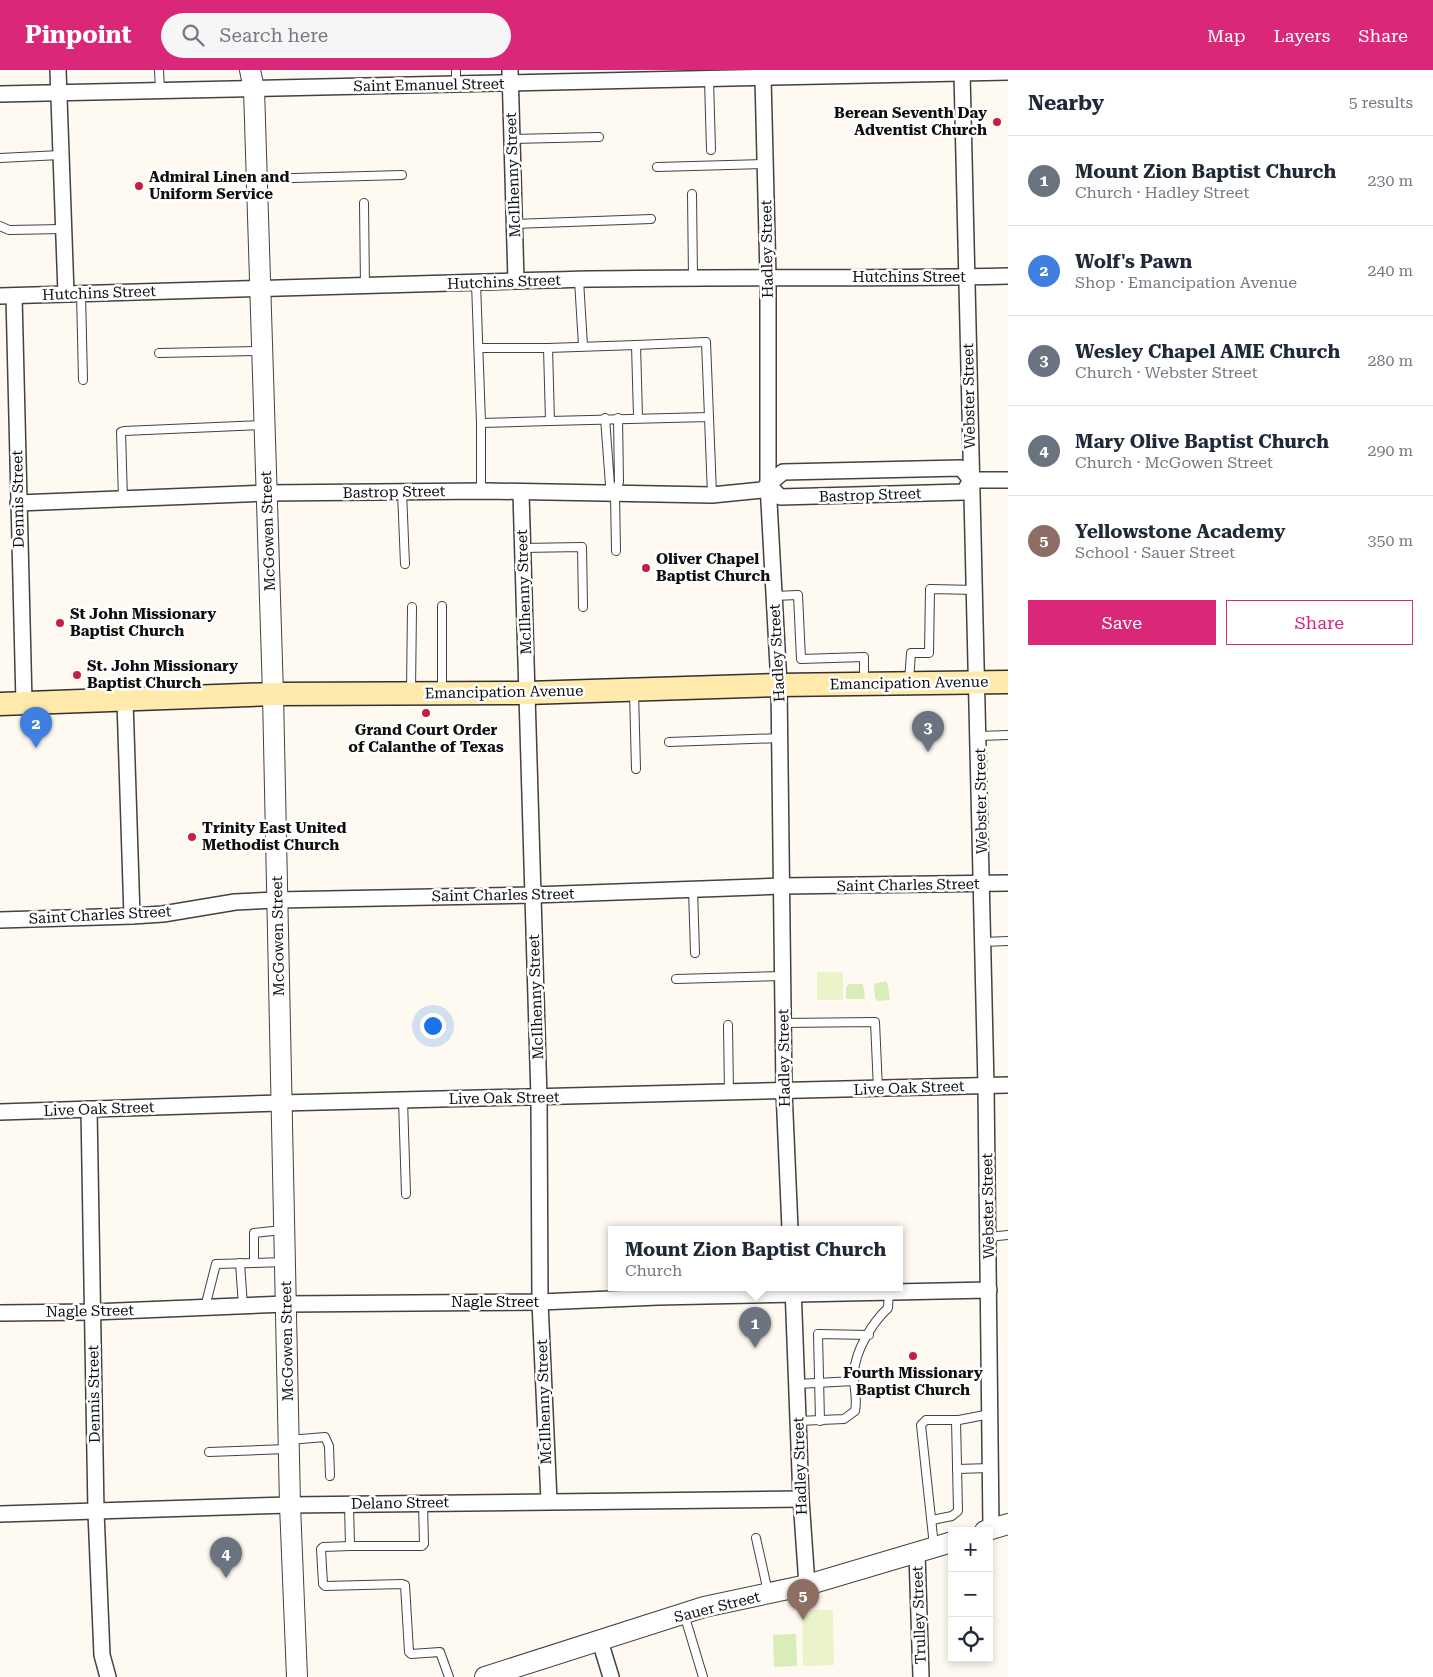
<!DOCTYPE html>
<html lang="en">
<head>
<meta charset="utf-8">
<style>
  :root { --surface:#fff; --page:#f6f6f7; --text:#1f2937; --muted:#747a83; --line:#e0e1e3; --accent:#db2777 }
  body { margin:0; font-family:"Roboto Serif",serif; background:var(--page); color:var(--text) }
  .controls { position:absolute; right:15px; bottom:15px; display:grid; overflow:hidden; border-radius:0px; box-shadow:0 2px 8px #0003 }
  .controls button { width:45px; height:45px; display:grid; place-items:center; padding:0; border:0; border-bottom:1px solid var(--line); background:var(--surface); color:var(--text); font:25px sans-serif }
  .you { position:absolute; left:432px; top:955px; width:18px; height:18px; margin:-12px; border:4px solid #fff; border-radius:50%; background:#1a73e8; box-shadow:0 0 0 8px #1a73e833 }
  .badge { display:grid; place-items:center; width:32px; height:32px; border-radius:50%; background:var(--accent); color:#fff; font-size:16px; font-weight:700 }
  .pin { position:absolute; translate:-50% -41px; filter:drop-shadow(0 1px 2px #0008) }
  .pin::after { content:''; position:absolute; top:26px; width:18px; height:15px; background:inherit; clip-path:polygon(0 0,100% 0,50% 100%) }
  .popup { position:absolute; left:608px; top:1156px; width:295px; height:65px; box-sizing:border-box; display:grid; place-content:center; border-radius:0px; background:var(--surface); filter:drop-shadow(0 1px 4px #0005); font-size:16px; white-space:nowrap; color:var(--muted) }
  .popup b { font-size:19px; color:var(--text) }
  .popup::after { content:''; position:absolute; left:50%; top:100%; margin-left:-10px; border:10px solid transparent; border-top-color:var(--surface) }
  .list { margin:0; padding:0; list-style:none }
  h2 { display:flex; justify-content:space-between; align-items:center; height:65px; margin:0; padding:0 20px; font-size:21px }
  h2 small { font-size:16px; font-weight:400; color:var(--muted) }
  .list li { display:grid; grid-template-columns:32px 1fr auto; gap:15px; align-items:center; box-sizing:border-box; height:90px; padding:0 20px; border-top:1px solid var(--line) }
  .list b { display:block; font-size:19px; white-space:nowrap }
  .list p { margin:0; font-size:16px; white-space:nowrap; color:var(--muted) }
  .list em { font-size:16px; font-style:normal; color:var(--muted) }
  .actions { display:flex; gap:10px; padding:15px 20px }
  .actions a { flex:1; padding:11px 0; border:1px solid var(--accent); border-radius:0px; text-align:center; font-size:18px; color:var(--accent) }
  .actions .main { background:var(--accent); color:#fff }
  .icon { flex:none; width:28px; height:28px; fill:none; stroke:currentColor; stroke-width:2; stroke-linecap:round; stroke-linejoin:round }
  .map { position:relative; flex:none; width:1008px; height:1607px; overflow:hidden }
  header { display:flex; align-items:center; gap:30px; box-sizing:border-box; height:70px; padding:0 25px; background:var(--accent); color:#fff }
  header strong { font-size:24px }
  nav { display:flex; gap:28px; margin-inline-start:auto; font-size:18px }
  .search { width:350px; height:45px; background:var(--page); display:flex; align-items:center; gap:12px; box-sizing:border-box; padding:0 18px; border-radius:28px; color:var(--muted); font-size:19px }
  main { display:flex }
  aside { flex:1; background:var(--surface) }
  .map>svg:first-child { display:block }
  .green { fill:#daecb8 }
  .pitch { fill:#eaf3ca }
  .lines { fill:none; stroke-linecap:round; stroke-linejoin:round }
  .service-casing { stroke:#424242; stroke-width:10 }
  .minor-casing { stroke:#424242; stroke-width:18 }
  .tertiary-casing { stroke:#424242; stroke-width:22 }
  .secondary-casing { stroke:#313131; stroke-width:25 }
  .service { stroke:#fff; stroke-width:8 }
  .minor { stroke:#fff; stroke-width:15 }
  .tertiary { stroke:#fff; stroke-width:20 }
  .secondary { stroke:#ffeaac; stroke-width:22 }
  .poi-dot { fill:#c71f3f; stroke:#fff; stroke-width:2 }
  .labels { text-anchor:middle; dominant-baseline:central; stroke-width:5; stroke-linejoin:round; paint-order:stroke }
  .street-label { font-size:15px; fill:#0f0f0f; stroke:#fff }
  .poi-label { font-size:15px; font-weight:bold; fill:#0f0f0f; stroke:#fff; text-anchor:start }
</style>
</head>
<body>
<header>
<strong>Pinpoint</strong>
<div class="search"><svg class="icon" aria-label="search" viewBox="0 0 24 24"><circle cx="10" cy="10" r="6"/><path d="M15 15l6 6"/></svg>Search here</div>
<nav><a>Map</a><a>Layers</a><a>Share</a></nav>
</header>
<main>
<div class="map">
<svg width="1008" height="1607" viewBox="0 0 1008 1607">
  <rect width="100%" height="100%" fill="#fffaf1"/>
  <g class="green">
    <path d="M886,911L888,915L890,930L878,931L875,928L874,914Z"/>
    <path d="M849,914H863L865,929H846V917Z"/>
    <path d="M796,1564L797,1596L774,1597L773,1565Z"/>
  </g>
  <g class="pitch">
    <rect x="817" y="902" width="26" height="28"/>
    <path d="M802,1540H833L834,1595L803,1596Z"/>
  </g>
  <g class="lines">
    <g class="service-casing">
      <g id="service">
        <path d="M159,0L160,20"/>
        <path d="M456,0V14"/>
        <path d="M709,9L711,80"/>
        <path d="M512,69L599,67"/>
        <path d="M0,88L60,85"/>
        <path d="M657,97L765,94"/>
        <path d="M258,109L402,105"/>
        <path d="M692,124L693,208"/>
        <path d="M364,133L365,217"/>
        <path d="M514,154L651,149"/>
        <path d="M0,156L9,160L63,159"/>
        <path d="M579,210L583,276"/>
        <path d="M476,213L481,353L550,351"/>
        <path d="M81,223L83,310"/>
        <path d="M636,275L548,278L550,351L709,347L712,425"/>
        <path d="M480,278H548"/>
        <path d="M159,283L262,281"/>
        <path d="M638,347L636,275L706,272L709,347"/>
        <path d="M605,348L610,415L615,424L619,412L618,348"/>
        <path d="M481,353V421"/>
        <path d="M402,422L405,494"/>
        <path d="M615,424L616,481"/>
        <path d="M123,429L121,362L124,361L263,355"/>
        <path d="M522,478L582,477L583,537"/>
        <path d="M774,526L798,525L801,589L864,587V613"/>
        <path d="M442,536V621"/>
        <path d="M909,611L911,583H929L930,519L976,520"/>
        <path d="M634,621L636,699"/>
        <path d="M411,622L412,537"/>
        <path d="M979,666L1008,665"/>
        <path d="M669,672L780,668"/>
        <path d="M693,819L695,883"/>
        <path d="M983,872L1008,871"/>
        <path d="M676,909L783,906"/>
        <path d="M783,953L875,952L878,1019"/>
        <path d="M728,955L729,1023"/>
        <path d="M403,1030L406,1124"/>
        <path d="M282,1160L254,1163V1193L284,1192"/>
        <path d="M988,1167L1008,1165"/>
        <path d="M240,1193L243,1236"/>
        <path d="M205,1237L216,1194L254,1193"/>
        <path d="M797,1314L854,1311"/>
        <path d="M798,1351L844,1349L855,1341C858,1328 853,1316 854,1303C855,1281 872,1253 888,1238L889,1222"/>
        <path d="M820,1351L818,1264L869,1265"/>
        <path d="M289,1370L325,1367L329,1376L330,1406"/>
        <path d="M209,1382L287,1379"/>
        <path d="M957,1399L990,1398"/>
        <path d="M349,1434L350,1476H422L424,1474L423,1433"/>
        <path d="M932,1450L952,1446L958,1441L956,1350"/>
        <path d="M756,1468L768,1522"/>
        <path d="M350,1476L323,1477L321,1479L323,1514L325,1516L402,1514L405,1515L409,1582L411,1584L440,1582L449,1607"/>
        <path d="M934,1476L921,1355L926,1350H959L990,1344"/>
        <path d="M684,1544L703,1607"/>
      </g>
    </g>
    <g class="minor-casing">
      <g id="minor">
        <path d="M58,0L66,224"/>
        <path d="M510,0L516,211"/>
        <path d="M962,3L986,1016L991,1459"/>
        <path d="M763,8L768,207V414L779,615L784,1021L790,1159"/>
        <path d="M0,24L1008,2"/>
        <path d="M0,226C172,222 344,217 517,211C680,205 844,210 1008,206"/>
        <path d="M14,226L24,633"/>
        <path d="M971,410H1008"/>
        <path d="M768,414L780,427L964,422L971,410"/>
        <path d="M521,423L539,1028L540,1232L549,1431"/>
        <path d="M18,433L266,423L487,421L712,425L762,420L783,402L961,398L971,410"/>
        <path d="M125,631L132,846"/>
        <path d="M0,850L132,846L163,844L235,832L277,830L533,825L782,816L1008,813"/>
        <path d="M89,1039L96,1442L102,1585L108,1607"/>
        <path d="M0,1042L281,1033L1008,1015"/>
        <path d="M793,1217L801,1429L807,1515"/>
        <path d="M0,1243L93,1242L286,1234L540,1232L658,1227L989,1220"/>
        <path d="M0,1444L290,1435L801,1429"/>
        <path d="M917,1484L921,1607"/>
        <path d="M600,1571L611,1607"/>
      </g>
    </g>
    <g class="tertiary-casing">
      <g id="tertiary">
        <path d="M250,0L254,19L273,624L290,1435L297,1607"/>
        <path d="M985,1461L1008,1454"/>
        <path d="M485,1607L704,1537L807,1515L952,1472"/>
      </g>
    </g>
    <g class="secondary-casing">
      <path id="secondary" d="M0,634L273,624L527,623L779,615L1008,612"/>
    </g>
    <use href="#service" class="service"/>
    <use href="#minor" class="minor"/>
    <use href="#tertiary" class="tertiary"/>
    <use href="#secondary" class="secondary"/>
  </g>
  <g class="poi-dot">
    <circle cx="997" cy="52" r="5"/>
    <circle cx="139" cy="116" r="5"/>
    <circle cx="646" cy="498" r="5"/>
    <circle cx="60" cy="553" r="5"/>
    <circle cx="77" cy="605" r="5"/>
    <circle cx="426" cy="643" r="5"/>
    <circle cx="192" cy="767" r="5"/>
    <circle cx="913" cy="1286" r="5"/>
  </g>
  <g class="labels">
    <g class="street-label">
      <text transform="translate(429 15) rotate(-1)">Saint Emanuel Street</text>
      <text transform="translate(513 105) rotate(-92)">McIlhenny Street</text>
      <text transform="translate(767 179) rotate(-91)">Hadley Street</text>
      <text x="909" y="207">Hutchins Street</text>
      <text transform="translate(504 212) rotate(-2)">Hutchins Street</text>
      <text transform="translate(99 223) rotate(-2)">Hutchins Street</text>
      <text transform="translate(969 326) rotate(-91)">Webster Street</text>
      <text transform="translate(394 422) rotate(-1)">Bastrop Street</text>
      <text transform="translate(870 425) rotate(-2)">Bastrop Street</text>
      <text transform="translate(18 429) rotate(-91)">Dennis Street</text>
      <text transform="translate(268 461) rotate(-92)">McGowen Street</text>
      <text transform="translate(524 522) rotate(-92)">McIlhenny Street</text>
      <text transform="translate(777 583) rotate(-93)">Hadley Street</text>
      <text transform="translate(909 613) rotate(-1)">Emancipation Avenue</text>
      <text transform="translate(504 622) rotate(-1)">Emancipation Avenue</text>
      <text transform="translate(981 731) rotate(-91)">Webster Street</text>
      <text transform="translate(908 815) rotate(-1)">Saint Charles Street</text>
      <text transform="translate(503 825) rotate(-1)">Saint Charles Street</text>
      <text transform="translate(100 845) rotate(-3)">Saint Charles Street</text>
      <text transform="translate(278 866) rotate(-91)">McGowen Street</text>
      <text transform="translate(536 927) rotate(-92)">McIlhenny Street</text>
      <text transform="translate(784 988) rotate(-91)">Hadley Street</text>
      <text transform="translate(909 1018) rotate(-2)">Live Oak Street</text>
      <text transform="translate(504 1028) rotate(-1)">Live Oak Street</text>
      <text transform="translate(99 1039) rotate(-2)">Live Oak Street</text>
      <text transform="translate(988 1136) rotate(-91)">Webster Street</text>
      <text x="495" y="1232">Nagle Street</text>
      <text transform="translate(90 1241) rotate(-1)">Nagle Street</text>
      <text transform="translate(287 1271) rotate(-91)">McGowen Street</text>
      <text transform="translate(94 1324) rotate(-91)">Dennis Street</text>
      <text transform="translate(544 1332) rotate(-92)">McIlhenny Street</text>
      <text transform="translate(800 1396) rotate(-92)">Hadley Street</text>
      <text transform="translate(400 1433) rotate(-1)">Delano Street</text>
      <text transform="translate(717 1537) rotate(-14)">Sauer Street</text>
      <text transform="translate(919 1545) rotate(-92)">Trulley Street</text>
    </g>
    <g class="poi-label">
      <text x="987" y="43" text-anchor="end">Berean Seventh Day<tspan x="987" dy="17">Adventist Church</tspan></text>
      <text x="149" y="107">Admiral Linen and<tspan x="149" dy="17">Uniform Service</tspan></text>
      <text x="656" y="489">Oliver Chapel<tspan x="656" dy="17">Baptist Church</tspan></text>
      <text x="70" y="544">St John Missionary<tspan x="70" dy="17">Baptist Church</tspan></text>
      <text x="87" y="596">St. John Missionary<tspan x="87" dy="17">Baptist Church</tspan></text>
      <text x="426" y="660" text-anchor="middle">Grand Court Order<tspan x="426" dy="17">of Calanthe of Texas</tspan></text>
      <text x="202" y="758">Trinity East United<tspan x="202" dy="17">Methodist Church</tspan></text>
      <text x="913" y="1303" text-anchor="middle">Fourth Missionary<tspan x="913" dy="17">Baptist Church</tspan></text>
    </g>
  </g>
</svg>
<div class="controls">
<button>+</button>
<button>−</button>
<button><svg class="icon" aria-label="locate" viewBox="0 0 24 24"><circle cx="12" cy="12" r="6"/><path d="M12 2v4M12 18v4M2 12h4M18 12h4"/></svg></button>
</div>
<div class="you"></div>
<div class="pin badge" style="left:755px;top:1278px;background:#6b7280">1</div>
<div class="popup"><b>Mount Zion Baptist Church</b>Church</div>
<div class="pin badge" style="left:36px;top:678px;background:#3f7fe0">2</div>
<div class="pin badge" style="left:928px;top:682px;background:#6b7280">3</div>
<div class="pin badge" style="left:226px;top:1508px;background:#6b7280">4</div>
<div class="pin badge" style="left:803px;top:1550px;background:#8d6e63">5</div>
</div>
<aside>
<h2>Nearby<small>5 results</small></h2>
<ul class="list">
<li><span class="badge" style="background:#6b7280">1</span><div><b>Mount Zion Baptist Church</b><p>Church · Hadley Street</p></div><em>230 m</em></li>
<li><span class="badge" style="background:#3f7fe0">2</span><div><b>Wolf's Pawn</b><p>Shop · Emancipation Avenue</p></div><em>240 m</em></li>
<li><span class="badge" style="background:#6b7280">3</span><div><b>Wesley Chapel AME Church</b><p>Church · Webster Street</p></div><em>280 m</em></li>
<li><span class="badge" style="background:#6b7280">4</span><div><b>Mary Olive Baptist Church</b><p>Church · McGowen Street</p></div><em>290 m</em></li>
<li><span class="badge" style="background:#8d6e63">5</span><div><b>Yellowstone Academy</b><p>School · Sauer Street</p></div><em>350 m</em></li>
</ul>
<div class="actions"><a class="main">Save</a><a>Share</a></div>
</aside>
</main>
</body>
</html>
